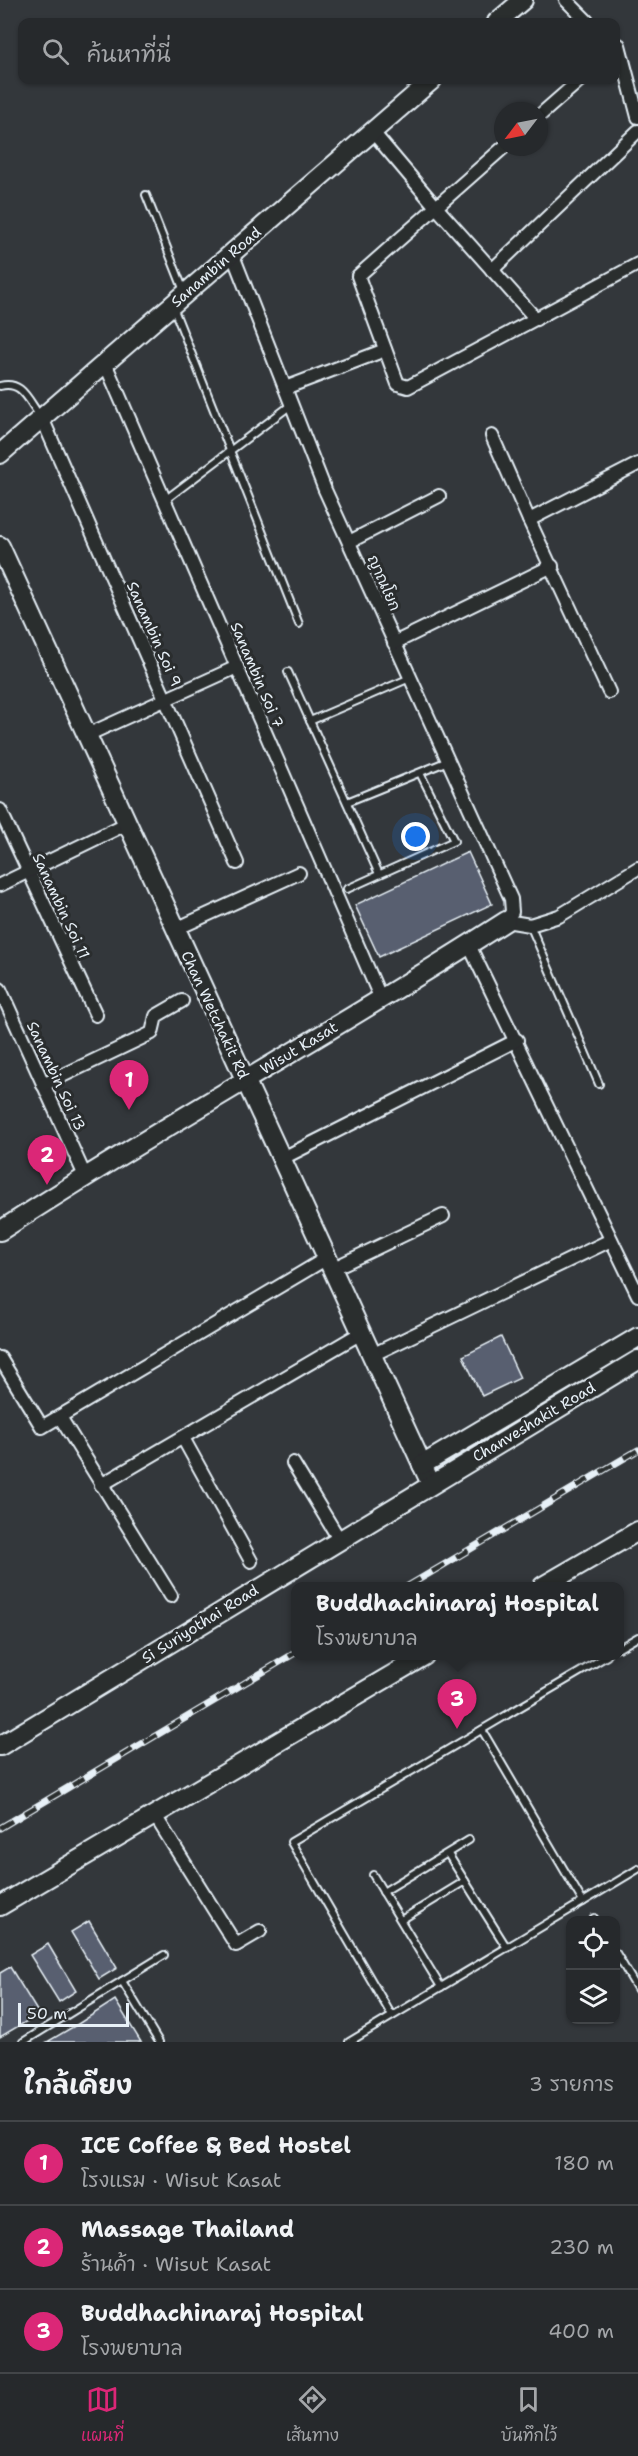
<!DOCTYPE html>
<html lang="th">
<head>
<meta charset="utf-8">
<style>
  :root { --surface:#26292c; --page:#2e3134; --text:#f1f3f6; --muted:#a4a6a9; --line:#424548; --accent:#db2777 }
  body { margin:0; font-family:"Shantell Sans","Playpen Sans Thai",sans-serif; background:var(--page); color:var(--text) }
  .controls { position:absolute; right:18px; bottom:18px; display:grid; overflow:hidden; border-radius:12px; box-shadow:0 2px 4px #0004 }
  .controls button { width:54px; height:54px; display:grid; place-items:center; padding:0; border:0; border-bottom:2px solid var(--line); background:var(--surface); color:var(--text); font:30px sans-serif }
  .compass { position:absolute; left:494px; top:102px; width:54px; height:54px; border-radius:50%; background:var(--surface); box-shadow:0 2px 4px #0004; rotate:238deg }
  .scale { position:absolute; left:18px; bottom:15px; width:111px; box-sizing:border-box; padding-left:6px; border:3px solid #e8f1f8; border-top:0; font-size:16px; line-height:21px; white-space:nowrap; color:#e8f1f8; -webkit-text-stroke:4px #2a2d2e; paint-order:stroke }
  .you { position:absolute; left:416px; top:837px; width:21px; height:21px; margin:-15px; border:4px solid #fff; border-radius:50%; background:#1a73e8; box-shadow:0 0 0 9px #1a73e833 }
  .badge { display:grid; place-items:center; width:39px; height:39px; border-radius:50%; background:var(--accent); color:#fff; font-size:20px; font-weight:700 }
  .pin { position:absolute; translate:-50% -50px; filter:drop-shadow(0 2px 3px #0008) }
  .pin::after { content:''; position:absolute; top:32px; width:21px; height:18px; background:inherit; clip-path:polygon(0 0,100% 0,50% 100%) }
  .popup { position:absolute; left:291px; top:1582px; width:333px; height:78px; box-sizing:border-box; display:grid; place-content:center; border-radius:12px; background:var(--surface); filter:drop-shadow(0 2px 4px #0005); font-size:20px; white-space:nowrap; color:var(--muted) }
  .popup b { font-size:22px; color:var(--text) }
  .popup::after { content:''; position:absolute; left:50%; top:100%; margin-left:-12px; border:12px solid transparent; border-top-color:var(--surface) }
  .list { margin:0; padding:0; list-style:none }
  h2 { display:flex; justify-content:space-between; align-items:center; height:78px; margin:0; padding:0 24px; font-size:26px }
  h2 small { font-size:20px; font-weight:400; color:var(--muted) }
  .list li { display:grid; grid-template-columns:39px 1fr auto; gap:18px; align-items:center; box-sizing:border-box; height:84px; padding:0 24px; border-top:2px solid var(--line) }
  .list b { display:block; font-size:22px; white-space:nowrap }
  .list p { margin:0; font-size:20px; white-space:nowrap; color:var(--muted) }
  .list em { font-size:20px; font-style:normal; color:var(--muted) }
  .icon { flex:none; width:33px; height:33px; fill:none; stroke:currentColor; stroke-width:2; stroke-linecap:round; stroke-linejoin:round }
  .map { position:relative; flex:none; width:638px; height:2042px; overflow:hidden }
  .search { position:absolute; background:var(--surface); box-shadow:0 2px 4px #0004; left:18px; right:18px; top:18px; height:66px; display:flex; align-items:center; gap:15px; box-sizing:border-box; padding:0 21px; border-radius:12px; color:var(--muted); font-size:22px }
  .sheet { height:330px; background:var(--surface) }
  nav { display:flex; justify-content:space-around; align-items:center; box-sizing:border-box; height:84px; border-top:2px solid var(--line); background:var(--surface); font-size:16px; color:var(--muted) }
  nav a { display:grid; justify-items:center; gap:3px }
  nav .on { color:var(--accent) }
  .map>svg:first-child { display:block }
  .building { fill:#585e6f; stroke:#e8f1f8; stroke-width:1.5 }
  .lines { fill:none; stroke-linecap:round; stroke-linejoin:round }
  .lane-casing { stroke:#e8f1f8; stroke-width:10 }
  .street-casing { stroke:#e8f1f8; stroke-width:16 }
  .secondary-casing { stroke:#e8f1f8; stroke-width:22 }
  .lane { stroke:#2a2d2e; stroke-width:6 }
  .street { stroke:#2a2d2e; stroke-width:12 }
  .secondary { stroke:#2a2d2e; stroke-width:18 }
  .rail-casing { stroke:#e8f1f8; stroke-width:7 }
  .rail { stroke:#2a2d2e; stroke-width:4.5; stroke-dasharray:14; stroke-linecap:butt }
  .labels { text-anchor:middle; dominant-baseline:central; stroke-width:6; stroke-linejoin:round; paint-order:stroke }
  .street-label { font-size:15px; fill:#e8f1f8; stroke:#2a2d2e }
</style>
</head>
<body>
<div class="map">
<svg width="638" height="2042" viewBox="0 0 638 2042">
  <rect width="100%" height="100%" fill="#33373b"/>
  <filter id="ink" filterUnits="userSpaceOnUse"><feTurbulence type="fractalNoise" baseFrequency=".0167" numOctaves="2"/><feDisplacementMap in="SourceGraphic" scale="12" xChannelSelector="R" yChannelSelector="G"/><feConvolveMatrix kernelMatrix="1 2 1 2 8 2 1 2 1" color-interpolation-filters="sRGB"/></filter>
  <g filter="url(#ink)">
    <g class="building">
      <path d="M468,852L492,904L379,957L355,905Z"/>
      <path d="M501,1337L520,1378L482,1396L463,1356Z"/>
      <path d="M89,1921L117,1968L99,1979L71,1932Z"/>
      <path d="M48,1944L76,1991L59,2002L30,1955Z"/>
      <path d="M10,1967L39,2014L0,2037V1973Z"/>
      <path d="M115,2000L141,2042H47L78,2024Z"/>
    </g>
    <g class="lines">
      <g class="lane-casing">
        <g id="lane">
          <path d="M146,195L184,291"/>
          <path d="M173,307L299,624"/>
          <path d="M0,386C22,380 28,400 40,416"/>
          <path d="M165,500L291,405"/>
          <path d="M288,672L379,874"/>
          <path d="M310,721L410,678"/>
          <path d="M347,802L448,761"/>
          <path d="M347,889L454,841L420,773"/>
          <path d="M530,925L599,1084"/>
          <path d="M619,1648L638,1637"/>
          <path d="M482,1730L583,1902"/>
          <path d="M448,1854L507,1948"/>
          <path d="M373,1875L441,1987"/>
          <path d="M383,1892L469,1840"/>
          <path d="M594,1918L595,1920"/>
          <path d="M401,1920L465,1881"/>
          <path d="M616,1953L638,1990"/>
          <path d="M122,1981L159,2042"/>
          <path d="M392,2016L291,1842L607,1656"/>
          <path d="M23,2042L164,1955"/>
          <path d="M349,2042L638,1869"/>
        </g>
      </g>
      <g class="street-casing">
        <g id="street">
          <path d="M566,0L587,21"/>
          <path d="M616,48L619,45L638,117"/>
          <path d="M539,116L580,80"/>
          <path d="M372,131L436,207L536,319"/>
          <path d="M504,147L358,276L398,384L408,387L638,264"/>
          <path d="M232,253L325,490L511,899L512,912L506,921L530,925L559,916L638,868"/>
          <path d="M492,270L638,131"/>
          <path d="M105,363L381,999"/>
          <path d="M285,388L385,350"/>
          <path d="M42,418L237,863"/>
          <path d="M492,436L529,520"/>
          <path d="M349,542L439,496"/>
          <path d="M394,643L552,566"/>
          <path d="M609,692L529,520L638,464"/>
          <path d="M87,735L237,667"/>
          <path d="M0,810L96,1015"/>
          <path d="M0,885L128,823"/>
          <path d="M176,929L299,873"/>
          <path d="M469,945L638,1295"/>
          <path d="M0,989L85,1176"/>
          <path d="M43,1085L152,1033L156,1016L182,1001"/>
          <path d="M281,1159L517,1040"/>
          <path d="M332,1269L443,1216"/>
          <path d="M372,1355L611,1240"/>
          <path d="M0,1358L42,1427L327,1258"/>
          <path d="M60,1417L171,1596"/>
          <path d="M183,1438L251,1561"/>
          <path d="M293,1463L339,1539"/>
          <path d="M101,1485L361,1333"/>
          <path d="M154,1814L236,1945L260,1931"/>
        </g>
      </g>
      <g class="secondary-casing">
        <g id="secondary">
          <path d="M497,22L523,0"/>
          <path d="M0,454L432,80"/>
          <path d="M0,546L431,1484"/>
          <path d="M0,1231C166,1123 340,1028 506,921"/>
          <path d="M422,1465L638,1337"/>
          <path d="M543,1586L638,1531"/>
          <path d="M0,1746L638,1360"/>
          <path d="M0,1906L424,1656"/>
        </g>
      </g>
      <use href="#lane" class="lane"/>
      <use href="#street" class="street"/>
      <use href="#secondary" class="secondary"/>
      <g class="rail-casing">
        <g id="rail">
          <path d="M408,1586L638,1450"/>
          <path d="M0,1828L295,1653"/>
        </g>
      </g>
      <use href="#rail" class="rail"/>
    </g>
  </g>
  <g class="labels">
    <g class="street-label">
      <text transform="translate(216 267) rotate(-41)">Sanambin Road</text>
      <text transform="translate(384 583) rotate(66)">ญาณโยก</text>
      <text transform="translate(154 634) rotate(66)">Sanambin Soi 9</text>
      <text transform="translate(257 675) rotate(67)">Sanambin Soi 7</text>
      <text transform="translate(61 906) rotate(65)">Sanambin Soi 11</text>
      <text transform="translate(215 1015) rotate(65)">Chan Wetchakit Rd</text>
      <text transform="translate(299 1048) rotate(-31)">Wisut Kasat</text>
      <text transform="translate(56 1076) rotate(65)">Sanambin Soi 13</text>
      <text transform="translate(534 1422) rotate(-31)">Chanveshakit Road</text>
      <text transform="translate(200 1624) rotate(-32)">Si Suriyothai Road</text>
    </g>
  </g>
</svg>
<div class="controls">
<button><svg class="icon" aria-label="locate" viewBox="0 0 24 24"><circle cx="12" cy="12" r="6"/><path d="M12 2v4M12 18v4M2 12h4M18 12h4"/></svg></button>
<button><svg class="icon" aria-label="layers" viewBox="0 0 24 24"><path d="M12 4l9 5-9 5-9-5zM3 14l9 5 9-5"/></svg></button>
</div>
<svg class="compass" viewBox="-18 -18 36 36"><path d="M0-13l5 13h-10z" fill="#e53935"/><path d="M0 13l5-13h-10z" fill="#a4a6a9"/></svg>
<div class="scale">50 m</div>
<div class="you"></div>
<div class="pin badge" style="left:129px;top:1110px">1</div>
<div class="pin badge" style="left:47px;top:1185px">2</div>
<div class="pin badge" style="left:457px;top:1729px">3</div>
<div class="popup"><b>Buddhachinaraj Hospital</b>โรงพยาบาล</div>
<div class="search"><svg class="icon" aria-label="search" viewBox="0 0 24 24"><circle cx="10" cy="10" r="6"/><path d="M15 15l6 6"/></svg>ค้นหาที่นี่</div>
</div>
<section class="sheet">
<h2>ใกล้เคียง<small>3 รายการ</small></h2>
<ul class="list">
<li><span class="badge">1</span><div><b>ICE Coffee &amp; Bed Hostel</b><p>โรงแรม · Wisut Kasat</p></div><em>180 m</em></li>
<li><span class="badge">2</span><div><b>Massage Thailand</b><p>ร้านค้า · Wisut Kasat</p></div><em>230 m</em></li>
<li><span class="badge">3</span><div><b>Buddhachinaraj Hospital</b><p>โรงพยาบาล</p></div><em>400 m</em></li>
</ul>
</section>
<nav>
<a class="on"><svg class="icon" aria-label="map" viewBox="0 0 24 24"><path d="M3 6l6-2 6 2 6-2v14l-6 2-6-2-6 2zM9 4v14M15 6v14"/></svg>แผนที่</a>
<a><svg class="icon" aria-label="directions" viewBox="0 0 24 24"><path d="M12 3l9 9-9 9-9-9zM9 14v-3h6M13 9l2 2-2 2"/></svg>เส้นทาง</a>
<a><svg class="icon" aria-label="saved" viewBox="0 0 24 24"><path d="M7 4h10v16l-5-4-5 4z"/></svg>บันทึกไว้</a>
</nav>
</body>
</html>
